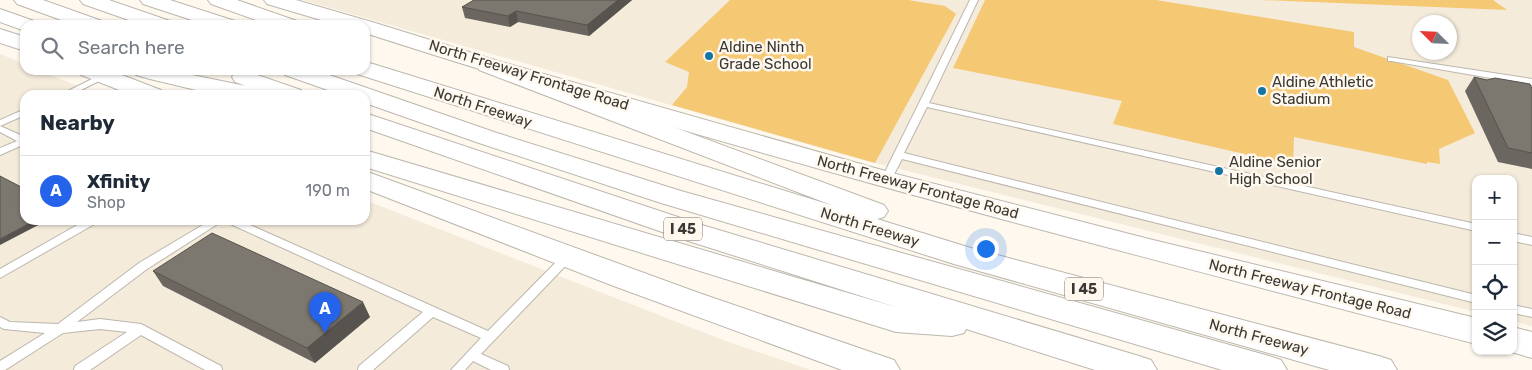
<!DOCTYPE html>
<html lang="en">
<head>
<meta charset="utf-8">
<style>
  :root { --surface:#fff; --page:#f2f2f3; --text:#1f2937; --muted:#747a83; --line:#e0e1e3; --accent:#2563eb }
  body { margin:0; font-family:Rubik,sans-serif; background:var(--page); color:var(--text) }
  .controls { position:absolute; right:15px; bottom:15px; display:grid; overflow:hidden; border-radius:10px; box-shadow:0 1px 4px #0004 }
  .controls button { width:45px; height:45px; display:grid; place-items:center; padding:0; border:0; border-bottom:1px solid var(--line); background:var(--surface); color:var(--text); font:25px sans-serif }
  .compass { position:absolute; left:1412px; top:15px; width:45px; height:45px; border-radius:50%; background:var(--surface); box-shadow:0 1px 4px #0004; rotate:294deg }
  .you { position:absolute; left:985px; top:248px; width:18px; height:18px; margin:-12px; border:4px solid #fff; border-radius:50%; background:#1a73e8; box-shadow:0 0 0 8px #1a73e833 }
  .badge { display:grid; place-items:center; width:32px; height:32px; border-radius:50%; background:var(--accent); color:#fff; font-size:16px; font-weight:700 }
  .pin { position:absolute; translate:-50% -41px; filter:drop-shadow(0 1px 2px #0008) }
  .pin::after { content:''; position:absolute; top:26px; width:18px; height:15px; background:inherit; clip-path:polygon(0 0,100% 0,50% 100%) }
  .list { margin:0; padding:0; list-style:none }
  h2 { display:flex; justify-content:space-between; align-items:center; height:65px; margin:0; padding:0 20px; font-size:21px }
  h2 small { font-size:16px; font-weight:400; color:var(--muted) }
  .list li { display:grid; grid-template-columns:32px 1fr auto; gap:15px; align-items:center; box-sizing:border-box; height:70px; padding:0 20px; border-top:1px solid var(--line) }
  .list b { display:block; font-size:19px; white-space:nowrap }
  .list p { margin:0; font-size:16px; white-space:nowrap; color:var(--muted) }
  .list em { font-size:16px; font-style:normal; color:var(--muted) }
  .icon { flex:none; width:28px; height:28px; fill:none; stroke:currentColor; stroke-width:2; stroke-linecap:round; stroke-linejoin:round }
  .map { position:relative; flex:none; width:1532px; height:370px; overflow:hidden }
  .search { position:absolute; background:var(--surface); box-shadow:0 1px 4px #0004; left:20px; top:20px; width:350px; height:55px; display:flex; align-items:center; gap:12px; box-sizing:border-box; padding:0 18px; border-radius:15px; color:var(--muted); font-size:19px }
  .panel { position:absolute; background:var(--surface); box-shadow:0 1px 4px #0004; left:20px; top:90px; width:350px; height:135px; border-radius:15px }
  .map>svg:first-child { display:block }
  .built { fill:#f4ebdb; fill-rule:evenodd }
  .green { fill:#f5c873 }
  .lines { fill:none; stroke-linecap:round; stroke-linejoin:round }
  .lane-casing { stroke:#bcb7ae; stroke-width:2 }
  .secondary-casing { stroke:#bcb7ae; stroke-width:2 }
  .highway-casing { stroke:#bcb7ae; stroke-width:2 }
  .lane { fill:#fff; fill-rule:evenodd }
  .secondary { fill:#fff; fill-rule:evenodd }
  .highway { fill:#fff; fill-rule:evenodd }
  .wall { fill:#6b665f }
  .shaded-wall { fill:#57534e }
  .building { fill:#7c776f; stroke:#57534e }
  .poi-dot { fill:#1375a2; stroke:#fef8ee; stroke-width:2 }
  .labels { text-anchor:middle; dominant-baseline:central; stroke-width:5; stroke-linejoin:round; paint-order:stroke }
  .shield { fill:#fef8ee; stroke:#75726c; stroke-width:1 }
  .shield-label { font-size:14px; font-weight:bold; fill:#3a3834 }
  .poi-label { font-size:15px; fill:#3a3834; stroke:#fef8ee; text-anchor:start }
  .street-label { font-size:15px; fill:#3a3834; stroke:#fef8ee }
</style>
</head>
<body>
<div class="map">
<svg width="1532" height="370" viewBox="0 0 1532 370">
  <rect width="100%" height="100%" fill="#fef8ee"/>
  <g class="built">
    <path d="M303,0H1532V326L1513,321V179H1476V312L863,160ZM1420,22H1450V52H1420Z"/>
    <path d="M0,54L25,64V70H38L100,95H25V220H365V200L723,340L811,370H0Z"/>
  </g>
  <g class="green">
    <path d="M730,0H908L945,6L956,14L875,163L672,105L687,87L689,72L665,62Z"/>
    <path d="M985,0H1156L1354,32V47L1448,80L1475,133L1439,149L1440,164L1427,162V164L1294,137L1293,165L1113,124L1122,101L953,68Z"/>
    <path d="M1261,0H1493L1507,10Z"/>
  </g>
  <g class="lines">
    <g class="lane-casing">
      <g id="lane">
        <path d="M970,0H978L929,103L1476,224V231L927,107L904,153L1476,295V303L902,159L890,182H882L881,180Z"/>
        <path d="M1388,57L1532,79V85L1391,61H1388Z"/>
        <path d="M102,74H108L109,76L71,95H60Z"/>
        <path d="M25,109V115L0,126V120Z"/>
        <path d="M0,126L25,137V144L0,155V148L17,141L0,132Z"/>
        <path d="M86,220H99L98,222L0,278V269Z"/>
        <path d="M211,220H224L147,269L77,322L100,319L141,324L221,366L222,370H205L141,335L90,370H74L75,366L127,332L100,329L63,333L5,370H0V361L45,333L4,329L0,327V317L10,322L58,324L139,263Z"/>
        <path d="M225,220H239L488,331L563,255H571L573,258L481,354L508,366L509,370H491L473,361L465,370H451L481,338L433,317L373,370H358L359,366L423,312L226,222Z"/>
        <path d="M1513,233L1532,237V245L1513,241Z"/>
        <path d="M1513,305L1532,309V317L1513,313Z"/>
      </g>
    </g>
    <g class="secondary-casing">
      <g id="secondary">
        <path d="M264,0H296L372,22L495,60L896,174L1149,239L1476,318V344C1104,247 731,151 365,33V25H338L267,4Z"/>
        <path d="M0,29L25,37V51L0,43Z"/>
        <path d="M78,70H109L161,90L165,95H132L81,75Z"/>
        <path d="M365,171L699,293L894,360L900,370H842L611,285L365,189Z"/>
        <path d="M1513,327L1532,332V358L1508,351H1513Z"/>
      </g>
    </g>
    <g class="highway-casing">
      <g id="highway">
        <path d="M14,0H43L102,21L105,25H75L17,4Z"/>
        <path d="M80,0H109L170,21L173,25H143L83,4Z"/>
        <path d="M140,0H170L235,21L238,25H207L143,4Z"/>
        <path d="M208,0H237L297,21L300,25H270L211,4Z"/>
        <path d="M0,9L34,21L37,25H25V31L0,22Z"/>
        <path d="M487,58L884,205L888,211L884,217L877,219L971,248L1379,356L1391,360L1397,370H1329L954,264L357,74L354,70H365V62L373,64L834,206L479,70L476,65L479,60Z"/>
        <path d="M133,70H168L246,86L235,82L232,77L235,72L243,70L301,90L305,95H217L150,79L136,75Z"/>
        <path d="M282,70H315L497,133L681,191L1269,356L1281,360L1287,370H1222L661,203L479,143L365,103V95H342L285,75Z"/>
        <path d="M365,113L702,225L1139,356L1151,360L1157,370H1095L966,329L964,333L952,336L896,332L365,167V150L899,308L682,239L365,128Z"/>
      </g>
    </g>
    <use href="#lane" class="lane"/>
    <use href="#secondary" class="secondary"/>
    <use href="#highway" class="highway"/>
  </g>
  <g class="wall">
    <path d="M474,0H632L589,36L518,22L510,27L465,18L462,7Z"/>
    <path d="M1474,77L1532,89V169L1498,162L1465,91Z"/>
    <path d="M153,271L370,317L315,363L163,286Z"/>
  </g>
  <g class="shaded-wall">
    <path d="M618,0H632L589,36L587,25Z"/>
    <path d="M516,11L518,22L510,27L508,16Z"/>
    <path d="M36,220H48L0,245V239Z"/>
    <path d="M363,302L370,317L315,363L307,348Z"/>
  </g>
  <g class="building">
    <path d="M474,0H618L587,25L516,11L508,16L462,7Z"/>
    <path d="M1474,77L1487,80L1495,78L1530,84L1532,89V153L1508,148Z"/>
    <path d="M0,176L25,189V220H36L0,239Z"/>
    <path d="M212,233L363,302L307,348L153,271Z"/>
  </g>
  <g class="poi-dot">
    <circle cx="709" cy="56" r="5"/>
    <circle cx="1262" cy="91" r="5"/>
    <circle cx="1219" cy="171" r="5"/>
  </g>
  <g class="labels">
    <g class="shield">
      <rect x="664" y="217.5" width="38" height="23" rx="4"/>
      <rect x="1065" y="277.5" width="38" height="23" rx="4"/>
    </g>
    <g class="shield-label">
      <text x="683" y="229">I 45</text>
      <text x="1084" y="289">I 45</text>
    </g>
    <g class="poi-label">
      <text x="719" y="47">Aldine Ninth<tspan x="719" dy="17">Grade School</tspan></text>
      <text x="1272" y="82">Aldine Athletic<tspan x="1272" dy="17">Stadium</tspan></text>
      <text x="1229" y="162">Aldine Senior<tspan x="1229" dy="17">High School</tspan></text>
    </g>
    <g class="street-label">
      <text transform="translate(529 75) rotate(17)">North Freeway Frontage Road</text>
      <text transform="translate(483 107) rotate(18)">North Freeway</text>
      <text transform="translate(918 187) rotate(15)">North Freeway Frontage Road</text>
      <text transform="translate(870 227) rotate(17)">North Freeway</text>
      <text transform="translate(1310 289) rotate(14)">North Freeway Frontage Road</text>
      <text transform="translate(1259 337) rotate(15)">North Freeway</text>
    </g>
  </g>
</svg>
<div class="controls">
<button>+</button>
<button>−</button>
<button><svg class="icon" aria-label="locate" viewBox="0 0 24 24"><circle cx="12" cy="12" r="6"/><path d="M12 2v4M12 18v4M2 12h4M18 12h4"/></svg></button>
<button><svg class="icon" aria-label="layers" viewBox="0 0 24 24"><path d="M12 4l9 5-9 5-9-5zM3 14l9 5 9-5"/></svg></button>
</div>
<svg class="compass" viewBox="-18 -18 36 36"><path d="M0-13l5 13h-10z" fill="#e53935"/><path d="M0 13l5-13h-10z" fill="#747a83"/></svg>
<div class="you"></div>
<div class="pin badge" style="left:325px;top:333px">A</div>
<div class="search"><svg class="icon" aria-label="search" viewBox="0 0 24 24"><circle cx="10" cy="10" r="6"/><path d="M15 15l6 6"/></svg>Search here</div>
<section class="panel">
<h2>Nearby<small></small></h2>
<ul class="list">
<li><span class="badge">A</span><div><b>Xfinity</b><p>Shop</p></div><em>190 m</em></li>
</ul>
</section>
</div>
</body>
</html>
